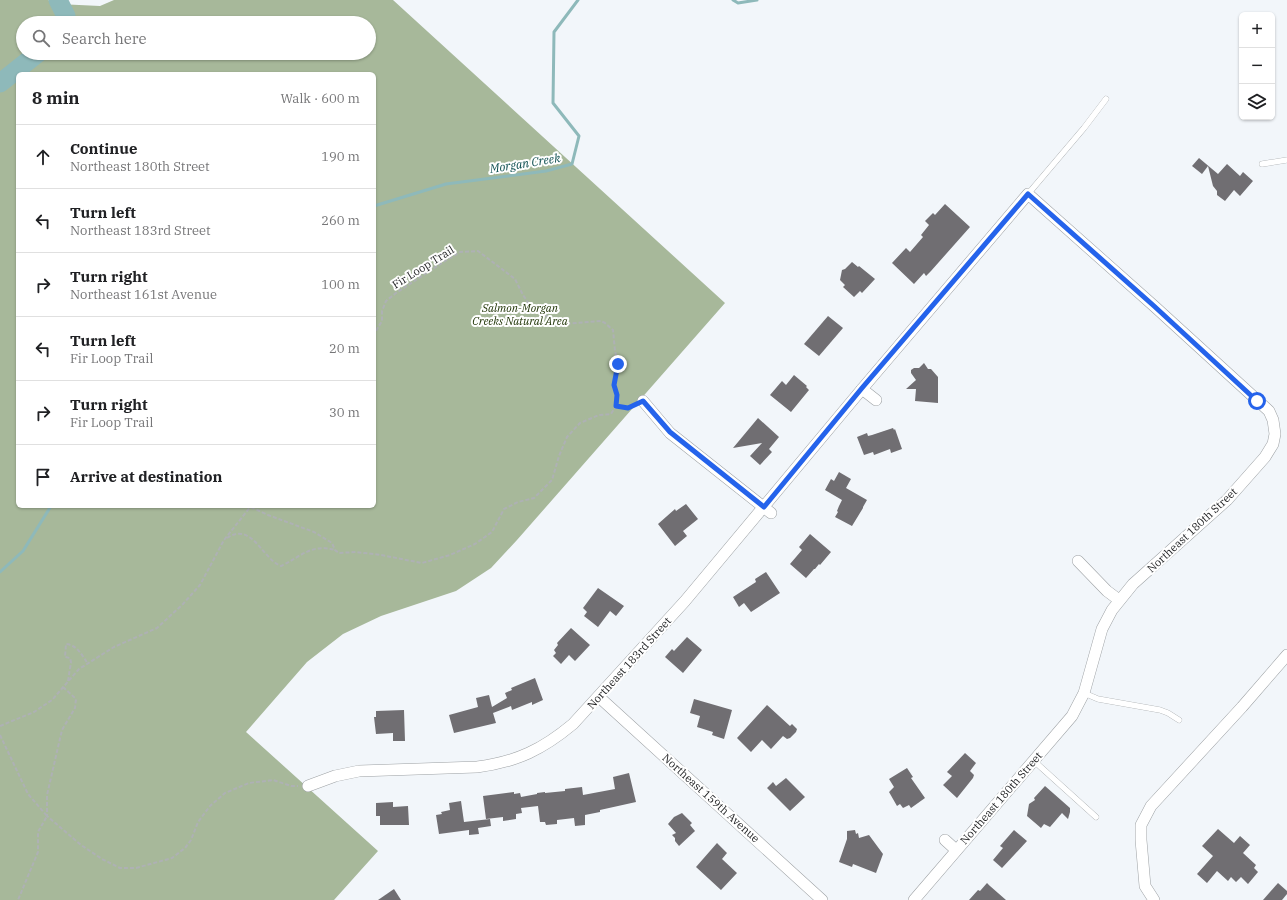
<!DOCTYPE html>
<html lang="en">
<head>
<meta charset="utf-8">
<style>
  :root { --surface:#fff; --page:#f2f2f2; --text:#202124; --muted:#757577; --line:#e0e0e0 }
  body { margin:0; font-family:"IBM Plex Serif",serif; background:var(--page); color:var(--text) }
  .controls { position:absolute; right:12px; top:12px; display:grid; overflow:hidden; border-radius:6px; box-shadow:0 1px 3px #0004 }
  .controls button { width:36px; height:36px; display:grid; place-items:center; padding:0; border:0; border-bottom:1px solid var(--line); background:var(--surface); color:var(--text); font:20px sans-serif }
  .stop { position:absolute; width:12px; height:12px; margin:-9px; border:3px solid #2563eb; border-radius:50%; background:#fff }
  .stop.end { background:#2563eb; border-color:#fff; box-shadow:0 1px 4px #0008 }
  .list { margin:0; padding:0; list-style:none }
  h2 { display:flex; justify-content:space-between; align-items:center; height:52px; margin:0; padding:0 16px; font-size:17px }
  h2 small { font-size:13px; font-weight:400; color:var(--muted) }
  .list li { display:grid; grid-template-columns:26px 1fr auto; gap:12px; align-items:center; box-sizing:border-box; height:64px; padding:0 16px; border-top:1px solid var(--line) }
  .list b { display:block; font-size:15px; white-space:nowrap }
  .list p { margin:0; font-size:13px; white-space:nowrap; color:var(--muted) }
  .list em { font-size:13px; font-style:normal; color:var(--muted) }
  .icon { flex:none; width:22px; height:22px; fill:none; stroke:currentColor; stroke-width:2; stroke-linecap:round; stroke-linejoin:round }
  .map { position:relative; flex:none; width:1287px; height:900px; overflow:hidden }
  .search { position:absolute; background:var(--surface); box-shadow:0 1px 3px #0004; left:16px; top:16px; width:360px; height:44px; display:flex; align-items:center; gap:10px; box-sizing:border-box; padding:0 14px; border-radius:22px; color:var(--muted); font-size:15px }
  .panel { position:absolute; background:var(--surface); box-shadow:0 1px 3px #0004; left:16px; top:72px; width:360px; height:436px; border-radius:6px }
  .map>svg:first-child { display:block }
  .forest { fill:#a7b89a; fill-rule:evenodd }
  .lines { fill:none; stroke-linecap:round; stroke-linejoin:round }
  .stream { stroke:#8eb9ba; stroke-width:3 }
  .river { stroke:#8eb9ba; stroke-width:19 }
  .building { fill:#706e72 }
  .service-casing { stroke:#9da1a4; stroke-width:6 }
  .minor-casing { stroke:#9da1a4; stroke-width:12 }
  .path { stroke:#aeb1b4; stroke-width:2; stroke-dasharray:4 2; stroke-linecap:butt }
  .service { stroke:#fff; stroke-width:5.5 }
  .minor { stroke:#fff; stroke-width:11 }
  .route { stroke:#2563eb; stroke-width:5 }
  .labels { text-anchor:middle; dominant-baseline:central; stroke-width:4; stroke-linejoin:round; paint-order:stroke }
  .street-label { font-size:11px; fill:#242527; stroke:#fff }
  .park-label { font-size:11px; font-style:italic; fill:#203506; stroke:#fff }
  .water-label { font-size:12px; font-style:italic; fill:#094b4d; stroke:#fff }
</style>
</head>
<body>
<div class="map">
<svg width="1287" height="900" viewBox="0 0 1287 900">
  <rect width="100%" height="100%" fill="#f2f6fa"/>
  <path class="forest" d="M0,0H48L58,4L100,6L114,0H393L725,303L517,540L491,568L456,591L381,616L343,634L307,662L246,732L378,851L334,900H0ZM23,23H369V53H23ZM18,74H374V506H18Z"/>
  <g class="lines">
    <g class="stream">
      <path d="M733,0L738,3L757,0"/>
      <path d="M374,206L446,184L546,171L572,164L579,136L553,103L554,32L578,0"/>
      <path d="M0,572L23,551L51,506"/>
    </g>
    <g class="river">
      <path d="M58,0L66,16L65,23"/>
      <path d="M0,83L38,53"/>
    </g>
  </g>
  <g class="building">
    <path d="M1199,158L1218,174L1227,164L1240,176L1243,172L1253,181L1240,196L1234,190L1225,201L1217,195V191L1213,186L1208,166L1202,174L1192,166Z"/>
    <path d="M945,204L970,227L931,271L926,276L924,273L914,284L892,263L906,248L910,252L923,237L921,235L929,225L925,221L933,213L935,215Z"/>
    <path d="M852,262L858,267L859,266L875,279L862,293L860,291L854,297L843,287L845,285L840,280L842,270L845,269Z"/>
    <path d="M828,316L843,328L819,356L804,344Z"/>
    <path d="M924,363L928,369H931L938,377V403L915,401L916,389H906L916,380L911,373V370L914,368H919Z"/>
    <path d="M794,375L807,386L806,387L809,390L791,412L770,395L782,381L786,385Z"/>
    <path d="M758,418L779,437L769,449L772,452L760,465L750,456L762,443L733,448Z"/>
    <path d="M893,428L894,430L895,429L902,449L891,453L890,449L874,455L873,452L864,455L857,437L867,433L868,436L872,435Z"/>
    <path d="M839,472L851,479L846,488L867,500L863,507V508L852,526L835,517L838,512L837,511L839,506L842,500L825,490L831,479L834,481Z"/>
    <path d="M686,504L698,519L683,531L687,536L675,546L658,524L675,509L676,511Z"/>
    <path d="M810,534L831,552L820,565L819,564L815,569H814L806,578L790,564L802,550L799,547Z"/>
    <path d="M766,572L780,593L751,612L744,603L739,607L733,597L756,582L755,579Z"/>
    <path d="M598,588L624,606L616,616L610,611L598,627L584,616L587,612L583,608Z"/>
    <path d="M571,628L590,645L575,661L569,655L561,664L553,656L556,653L554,650L558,645L557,643Z"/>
    <path d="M687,637L702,650L683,673L665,657L672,649L674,651Z"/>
    <path d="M535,678L543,700L532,705V702L512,710L511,706L493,713L496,723L454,733L449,715L478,707L476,698L489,695L492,707L507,698L505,693L512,690L511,688Z"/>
    <path d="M694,699L732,710L724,739L712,735L713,732L697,727L700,716L690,713Z"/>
    <path d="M767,705L790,726L792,724L797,729L796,732L790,738L787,739L783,736L771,749L762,740L751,752L737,738Z"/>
    <path d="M404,710L405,741H393V733L376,734L374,717H376V711Z"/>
    <path d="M965,753L976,763L970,771L974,775L973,778L957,798L943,785L952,776L947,772Z"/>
    <path d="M907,768L913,777L911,778L925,798L911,808L909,805L903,808L900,804L897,806L889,792L894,787L889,779Z"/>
    <path d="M629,773L636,802L600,810V812L585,815V825L575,826L574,818L557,820V824L546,825L545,822H540L538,806L521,808L522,813L516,814V819L503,821V817L486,819L483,796L514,792V794L520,793L521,797L537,794V793L545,792V793L565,791V789L582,787L583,795L615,789L613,777Z"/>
    <path d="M786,778L805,797L790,811L767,788L773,782L776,786Z"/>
    <path d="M1045,786L1070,808V812L1068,819L1062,813L1050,827L1044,824L1041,828L1027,816L1029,804L1035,800L1034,798Z"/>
    <path d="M461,801L464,822L490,819L491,826L478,828L479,834L469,835V830L439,834L436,815L442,814L441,812L450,810L449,803Z"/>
    <path d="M393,802V807L408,806L409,825H380V816H376V803Z"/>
    <path d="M682,813L692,823L690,825L695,831L679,846L675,841V838L672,835L676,833L668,824L674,817Z"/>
    <path d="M1218,829L1234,843L1240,836L1250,845L1243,853L1256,865L1254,868L1258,872L1248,884L1241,877L1236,882L1231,877L1228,881L1217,871L1207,883L1197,874L1213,856L1202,846Z"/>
    <path d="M855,830L856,834L858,833L859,838L869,835L883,854L876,873L853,864L852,867L839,862L847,839V831Z"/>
    <path d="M1014,830L1027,841L1002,868L993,860L1003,848L1000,846Z"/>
    <path d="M717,843L727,853L722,859L737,873L721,890L696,867Z"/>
    <path d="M987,883L990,886L1006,900H969L978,890L980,891Z"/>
    <path d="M1278,883L1287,891V894L1282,900H1263Z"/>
    <path d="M394,889L401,900H378Z"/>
  </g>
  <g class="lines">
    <g class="service-casing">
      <g id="service">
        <path d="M1262,164L1287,160"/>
        <path d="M1028,194L1084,128L1106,99"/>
        <path d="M1084,693L1098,699L1160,710L1168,713L1179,720"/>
        <path d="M1034,761L1096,817"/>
      </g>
    </g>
    <g class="minor-casing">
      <g id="minor">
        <path d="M862,389L876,400"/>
        <path d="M643,401L670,433L771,513"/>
        <path d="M1078,561L1107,591L1119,600"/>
        <path d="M599,697L822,900"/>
        <path d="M308,786L335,776L359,771L477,767C517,762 543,749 573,724L685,601L862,389L1028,194L1154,306L1269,411L1273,420L1275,434L1273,444L1265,457L1227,500L1133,584L1112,610L1102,629L1084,693L1072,716L914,900"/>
        <path d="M945,840L956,850"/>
        <path d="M1154,900L1145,886L1141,840V825L1151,806L1242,707L1287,655"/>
      </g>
    </g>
    <g class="path">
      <path d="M616,406L628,407L634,405"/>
      <path d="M251,507L268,515L314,532L332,543L335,550L339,553L356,552L381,555L422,563L450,555L475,544L492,532L504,509L518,502L534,498L552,480L559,456L567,437L580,423L599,415L611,414L616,406L617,395L614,385L618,364L615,351L613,330L605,323L601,321L564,324L533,310L523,295L515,279L478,251L460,252L445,261L396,293L386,301L382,311V321L374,334"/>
      <path d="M227,538C252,521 262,559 281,566C300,557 312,543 335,550"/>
      <path d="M68,681L71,662L70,658L65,657L66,644C77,645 82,655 88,664"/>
      <path d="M63,687L76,699L75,708L62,730L47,795V816L81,845L102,859L120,868H136L172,858L185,848L191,840L198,822L210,806L225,793L249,783L273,780L291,786H298"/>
      <path d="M0,726L34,712L52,700L79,669L114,647L157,628L183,604L200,585L224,540L251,506"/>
      <path d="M0,735L28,794L47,816L38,832V852L18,900"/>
    </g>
    <use href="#service" class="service"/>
    <use href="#minor" class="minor"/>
  </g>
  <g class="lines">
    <path class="route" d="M618,364L614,385L617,395L616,406L628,408L643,401L670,432L764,507L862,388L1028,194L1154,306L1257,401"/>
  </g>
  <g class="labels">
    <g class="street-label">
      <text transform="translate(423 267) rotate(-32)">Fir Loop Trail</text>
      <text transform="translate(1192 530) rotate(-43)">Northeast 180th Street</text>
      <text transform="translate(629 663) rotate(-48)">Northeast 183rd Street</text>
      <text transform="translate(711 798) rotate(42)">Northeast 159th Avenue</text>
      <text transform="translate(1001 798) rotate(-49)">Northeast 180th Street</text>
    </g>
    <g class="park-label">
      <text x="520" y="308">Salmon-Morgan<tspan x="520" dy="13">Creeks Natural Area</tspan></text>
    </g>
    <g class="water-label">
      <text transform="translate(525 163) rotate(-9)">Morgan Creek</text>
    </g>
  </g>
</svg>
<div class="controls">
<button>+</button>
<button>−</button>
<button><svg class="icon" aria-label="layers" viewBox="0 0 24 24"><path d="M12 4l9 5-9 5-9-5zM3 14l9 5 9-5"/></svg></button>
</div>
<div class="stop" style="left:1257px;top:401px"></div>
<div class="stop end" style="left:618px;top:364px"></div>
<div class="search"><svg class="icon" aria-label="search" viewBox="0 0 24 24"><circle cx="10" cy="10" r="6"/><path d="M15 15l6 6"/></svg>Search here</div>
<section class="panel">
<h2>8 min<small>Walk · 600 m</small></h2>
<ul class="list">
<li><svg class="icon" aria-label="ahead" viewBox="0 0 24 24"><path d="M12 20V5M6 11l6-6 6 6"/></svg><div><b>Continue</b><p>Northeast 180th Street</p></div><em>190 m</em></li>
<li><svg class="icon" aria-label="left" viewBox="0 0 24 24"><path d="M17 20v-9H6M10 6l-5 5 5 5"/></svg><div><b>Turn left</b><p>Northeast 183rd Street</p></div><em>260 m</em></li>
<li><svg class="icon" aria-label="right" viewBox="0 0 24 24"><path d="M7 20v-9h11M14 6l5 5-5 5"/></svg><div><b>Turn right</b><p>Northeast 161st Avenue</p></div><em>100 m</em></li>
<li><svg class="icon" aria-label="left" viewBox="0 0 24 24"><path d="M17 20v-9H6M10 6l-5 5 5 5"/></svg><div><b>Turn left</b><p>Fir Loop Trail</p></div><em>20 m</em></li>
<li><svg class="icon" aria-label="right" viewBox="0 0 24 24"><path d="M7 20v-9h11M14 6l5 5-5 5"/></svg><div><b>Turn right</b><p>Fir Loop Trail</p></div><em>30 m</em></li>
<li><svg class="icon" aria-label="arrive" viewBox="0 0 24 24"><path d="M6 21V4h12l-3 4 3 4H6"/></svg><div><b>Arrive at destination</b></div></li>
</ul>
</section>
</div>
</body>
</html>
